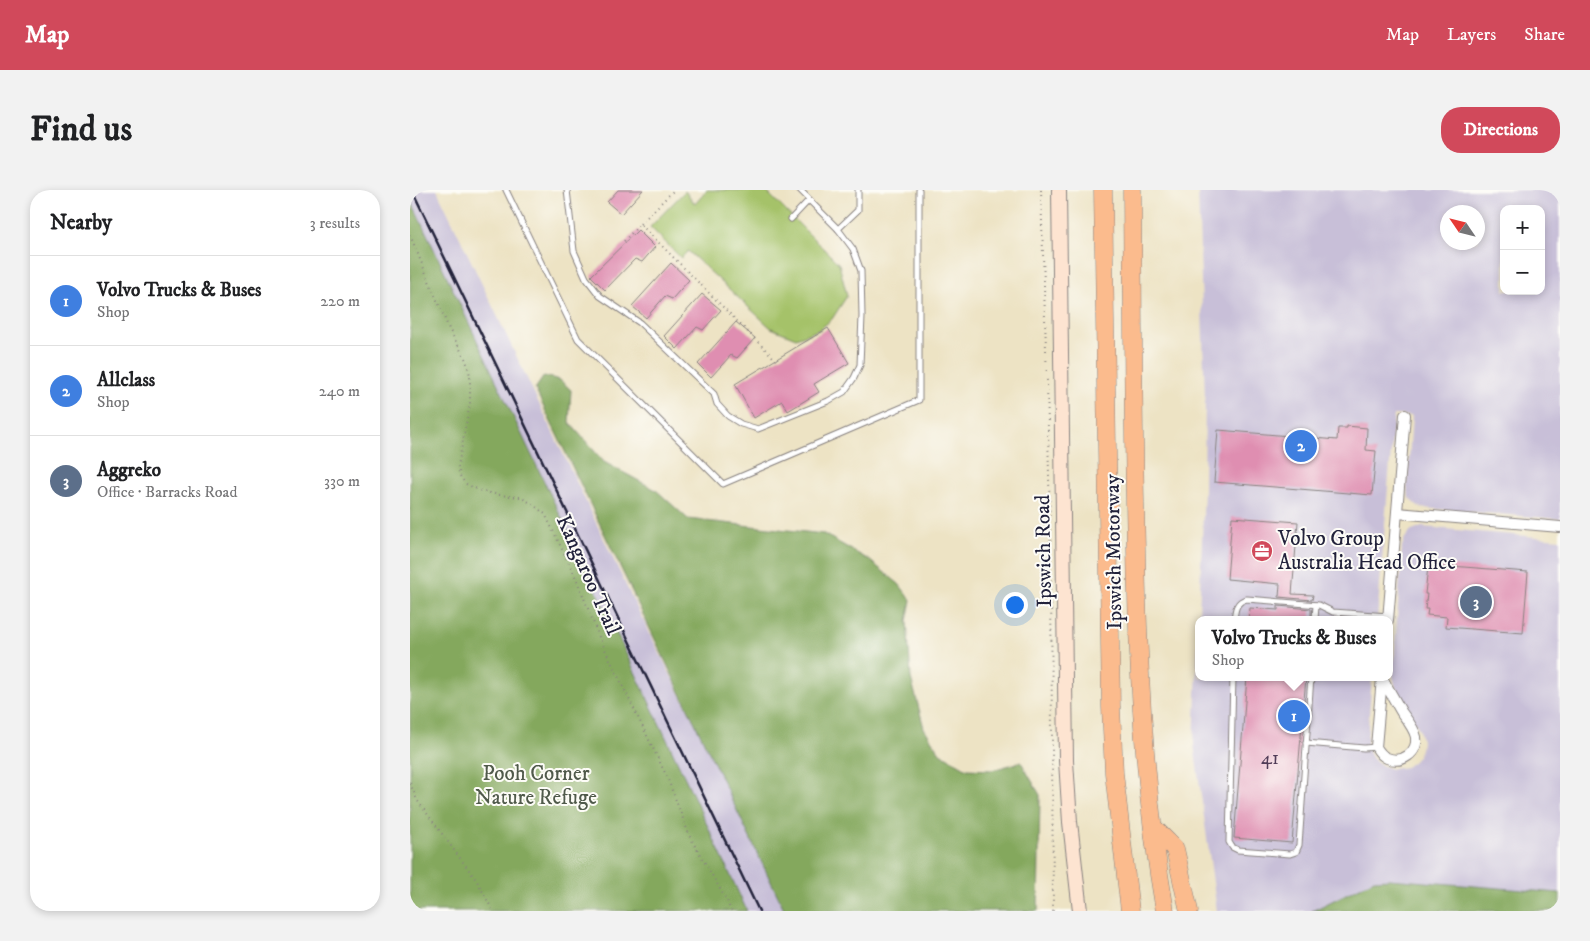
<!DOCTYPE html>
<html lang="en">
<head>
<meta charset="utf-8">
<style>
  :root { --surface:#fff; --page:#f2f2f2; --text:#202124; --muted:#757577; --line:#e0e0e0; --accent:#d1495b }
  body { margin:0; font-family:"IM FELL DW Pica",serif; background:var(--page); color:var(--text) }
  .controls { position:absolute; right:15px; top:15px; display:grid; overflow:hidden; border-radius:10px; box-shadow:0 2px 8px #0003 }
  .controls button { width:45px; height:45px; display:grid; place-items:center; padding:0; border:0; border-bottom:1px solid var(--line); background:var(--surface); color:var(--text); font:25px sans-serif }
  .compass { position:absolute; left:1030px; top:15px; width:45px; height:45px; border-radius:50%; background:var(--surface); box-shadow:0 2px 8px #0003; rotate:305deg }
  .you { position:absolute; left:604px; top:414px; width:18px; height:18px; margin:-12px; border:4px solid #fff; border-radius:50%; background:#1a73e8; box-shadow:0 0 0 8px #1a73e833 }
  .badge { display:grid; place-items:center; width:32px; height:32px; border-radius:50%; background:var(--accent); color:#fff; font-size:16px; font-weight:700 }
  .pin { position:absolute; translate:-50% -50%; border:2px solid #fff; box-shadow:0 1px 5px #0006 }
  .popup { position:absolute; left:785px; top:426px; width:198px; height:65px; box-sizing:border-box; display:grid; place-content:center; border-radius:10px; background:var(--surface); filter:drop-shadow(0 1px 4px #0005); font-size:16px; white-space:nowrap; color:var(--muted) }
  .popup b { font-size:19px; color:var(--text) }
  .popup::after { content:''; position:absolute; left:50%; top:100%; margin-left:-10px; border:10px solid transparent; border-top-color:var(--surface) }
  .list { margin:0; padding:0; list-style:none }
  h2 { display:flex; justify-content:space-between; align-items:center; height:65px; margin:0; padding:0 20px; font-size:21px }
  h2 small { font-size:16px; font-weight:400; color:var(--muted) }
  .list li { display:grid; grid-template-columns:32px 1fr auto; gap:15px; align-items:center; box-sizing:border-box; height:90px; padding:0 20px; border-top:1px solid var(--line) }
  .list b { display:block; font-size:19px; white-space:nowrap }
  .list p { margin:0; font-size:16px; white-space:nowrap; color:var(--muted) }
  .list em { font-size:16px; font-style:normal; color:var(--muted) }
  .map { position:relative; flex:none; width:1150px; height:721px; overflow:hidden; border-radius:20px }
  header { display:flex; align-items:center; gap:30px; box-sizing:border-box; height:70px; padding:0 25px; background:var(--accent); color:#fff }
  header strong { font-size:24px }
  nav { display:flex; gap:28px; margin-inline-start:auto; font-size:18px }
  .intro { display:flex; align-items:center; justify-content:space-between; box-sizing:border-box; height:120px; padding:0 30px }
  h1 { margin:0; font-size:35px }
  .button { padding:12px 22px; border-radius:20px; background:var(--accent); color:#fff; font-size:18px; font-weight:700 }
  main { display:flex; gap:30px; padding:0 30px }
  aside { flex:1; background:var(--surface); border-radius:20px; box-shadow:0 2px 8px #0003 }
  .map>svg:first-child { display:block }
  .industrial { fill:#c8bfd8; fill-rule:evenodd }
  .green { fill:#a5c269; stroke:#647252 }
  .forest { fill:#84a85d; stroke:#53654c }
  .lines { fill:none; stroke-linecap:round; stroke-linejoin:round }
  .stream { stroke:#46b5bf; stroke-width:2.5 }
  .building { fill:#df8eb1 }
  .lane-casing { stroke:#888280; stroke-width:7 }
  .street-casing { stroke:#888280; stroke-width:12 }
  .secondary-casing { stroke:#888280; stroke-width:16 }
  .highway-casing { stroke:#888280; stroke-width:19 }
  .path { stroke:#888280; stroke-width:2; stroke-dasharray:1 4; stroke-linecap:butt }
  .lane { stroke:#fff; stroke-width:5 }
  .street { stroke:#fff; stroke-width:10 }
  .secondary { stroke:#fde4d1; stroke-width:14 }
  .highway { stroke:#fbbb8d; stroke-width:18 }
  .rail { stroke:#22223b; stroke-width:2.5 }
  .labels { text-anchor:middle; dominant-baseline:central; stroke-width:4; stroke-linejoin:round; paint-order:stroke }
  .number-label { font-size:19px; fill:#513d58 }
  .poi-label { font-size:21px; fill:#22223b; stroke:#fdfcf7; text-anchor:start }
  .street-label { font-size:21px; fill:#22223b; stroke:#fdfcf7 }
  .park-label { font-size:21px; fill:#505a4b; stroke:#fdfcf7 }
</style>
</head>
<body>
<header>
<strong>Map</strong>
<nav><a>Map</a><a>Layers</a><a>Share</a></nav>
</header>
<div class="intro"><h1>Find us</h1><a class="button">Directions</a></div>
<main>
<aside>
<h2>Nearby<small>3 results</small></h2>
<ul class="list">
<li><span class="badge" style="background:#3f7fe0">1</span><div><b>Volvo Trucks &amp; Buses</b><p>Shop</p></div><em>220 m</em></li>
<li><span class="badge" style="background:#3f7fe0">2</span><div><b>Allclass</b><p>Shop</p></div><em>240 m</em></li>
<li><span class="badge" style="background:#5c6f8a">3</span><div><b>Aggreko</b><p>Office · Barracks Road</p></div><em>330 m</em></li>
</ul>
</aside>
<div class="map">
<svg width="1150" height="721" viewBox="0 0 1150 721">
  <rect width="100%" height="100%" fill="#fdfcf7"/>
  <filter id="ink" filterUnits="userSpaceOnUse"><feTurbulence type="fractalNoise" baseFrequency=".02" numOctaves="2"/><feDisplacementMap in="SourceGraphic" scale="10" xChannelSelector="R" yChannelSelector="G"/><feConvolveMatrix kernelMatrix="1 2 1 2 8 2 1 2 1" color-interpolation-filters="sRGB"/></filter>
  <filter id="wash" filterUnits="userSpaceOnUse"><feTurbulence type="fractalNoise" baseFrequency=".0096" numOctaves="4" result="noise"/><feDisplacementMap in="SourceGraphic" scale="20" xChannelSelector="R" yChannelSelector="G"/><feGaussianBlur stdDeviation="1.12" result="paint"/><feColorMatrix in="noise" values="0 0 0 0 0 0 0 0 0 0 0 0 0 0 0 0 0 1.4 0 .05"/><feComposite in="paint" operator="in"/></filter>
  <g filter="url(#wash)">
    <rect width="100%" height="100%" fill="#ede3c4"/>
    <g class="industrial">
      <path d="M0,0H27L223,410L379,721H327L0,29Z"/>
      <path d="M788,0H1150V329L1026,319L1012,318L1007,315L999,308L997,298L1002,226L984,225L967,430H789V487H962L957,551L958,560L963,569L973,576L982,579L996,577L1004,571L1008,566L1011,559L1012,551L1009,539L987,503L983,487L992,356L995,348L1001,341L1012,337L1150,349V703L979,689L964,690L902,721H807L784,554L794,298L795,208ZM1094,19H1131V101H1094ZM1038,22H1068V52H1038Z"/>
    </g>
    <path class="green" d="M297,0H355L429,74L437,106L422,129L409,140L386,148L361,138L278,61L271,68L240,37L275,1L285,14Z"/>
    <g class="forest">
      <path d="M0,8C111,246 227,482 337,721H0Z"/>
      <path d="M134,186L150,190L161,200L159,232L194,272L246,300L278,329L414,344L459,370L489,394L501,410L497,431L501,488L514,538L530,563L557,579L582,580L611,572L630,605L628,721H375L125,199Z"/>
      <path d="M979,689L1150,703V721H902L964,690Z"/>
    </g>
    <g class="lines">
      <path class="stream" d="M0,718L2,721"/>
    </g>
    <g id="blocks">
      <g class="building">
        <path d="M208,0H233L211,24L197,12Z"/>
        <path d="M228,40L245,57L232,72L225,69L195,100L181,86Z"/>
        <path d="M261,73L279,90L262,109L255,106L236,128L222,116Z"/>
        <path d="M292,104L311,120L293,140L287,137L267,159L254,146Z"/>
        <path d="M326,132L345,148L327,168L321,165L301,187L288,174Z"/>
        <path d="M418,138L439,173L404,194L409,202L378,221L372,211L344,228L325,194Z"/>
        <path d="M937,236L957,238L956,260L966,261L962,305L804,292L808,240L927,250L928,238H937Z"/>
        <path d="M822,327L888,332L882,404L903,405L902,410L869,407L870,394L817,389Z"/>
        <path d="M1018,376L1041,378V376L1118,382L1113,443L1036,437L1037,427L1017,425L1018,419H1015L1017,404H1015Z"/>
        <path d="M868,416L901,419V430H839L840,418L868,420Z"/>
        <path d="M837,487H896L882,653L824,648Z"/>
      </g>
    </g>
  </g>
  <g filter="url(#ink)">
    <use href="#blocks" fill-opacity="0" stroke="#888280" stroke-width="1"/>
    <g class="lines">
      <g class="lane-casing">
        <g id="lane">
          <path d="M96,0L168,149L313,294L509,210V0"/>
          <path d="M157,0L164,61L176,88L190,106L230,133L304,204L307,214L318,226L331,234L348,239L418,211L434,202L444,188L450,175L452,126L451,81L443,59L428,39L399,10L381,29"/>
          <path d="M390,0L401,11"/>
          <path d="M428,39L448,20V0"/>
          <path d="M824,430C825,420 826,411 837,409L909,415L923,422L978,426"/>
          <path d="M905,430L906,415"/>
          <path d="M823,487L819,652L822,657L828,660L880,664L886,662L889,655L901,487"/>
          <path d="M896,553L954,558L966,557"/>
        </g>
      </g>
      <g class="street-casing">
        <g id="street">
          <path d="M987,323L1150,337"/>
          <path d="M978,430L995,225"/>
          <path d="M972,488C979,500 985,511 992,523C997,530 1004,538 1006,547C1008,563 992,574 977,568C972,566 969,562 966,557L972,488V487"/>
        </g>
      </g>
      <g class="secondary-casing">
        <path id="secondary" d="M649,0L656,571L660,632L670,721"/>
      </g>
      <g class="highway-casing">
        <g id="highway">
          <path d="M693,0L701,517L704,583L720,721"/>
          <path d="M722,0C723,120 723,240 726,359C728,480 734,602 755,721"/>
          <path d="M743,637L765,659L779,721"/>
        </g>
      </g>
      <g class="path">
        <path d="M631,0L637,191L641,381L643,721"/>
        <path d="M230,34L264,0"/>
        <path d="M0,45L39,139L56,170L60,185V214L48,276L50,286L56,294L71,301L90,305L110,307L121,313L135,324L167,390L189,447L257,587L280,647L317,711L321,721"/>
        <path d="M214,51L230,34L366,170"/>
        <path d="M0,593L7,610L67,691L83,721"/>
      </g>
      <use href="#lane" class="lane"/>
      <use href="#street" class="street"/>
      <use href="#secondary" class="secondary"/>
      <use href="#highway" class="highway"/>
      <path class="rail" d="M2,0L349,721"/>
    </g>
  </g>
  <defs>
    <g id="office-disc" transform="scale(1.125)"><circle r="9.5" fill="#d1495b" stroke="#fdfcf7"/><path d="M-6-3h4V-5.5h4V-3h4V5H-6ZM-1-4.5V-3h2v-1.5ZM-6 0V1H6V0Z" fill="#fff"/></g>
  </defs>
  <g fill-rule="evenodd">
    <use href="#office-disc" x="852" y="361"/>
  </g>
  <g class="labels">
    <g class="number-label">
      <text x="860" y="568">41</text>
    </g>
    <g class="poi-label">
      <text x="868" y="349">Volvo Group<tspan x="868" dy="24">Australia Head Office</tspan></text>
    </g>
    <g class="street-label">
      <text transform="translate(634 361) rotate(-91)">Ipswich Road</text>
      <text transform="translate(704 362) rotate(-91)">Ipswich Motorway</text>
      <text transform="translate(178 385) rotate(66)">Kangaroo Trail</text>
    </g>
    <g class="park-label">
      <text x="126" y="584">Pooh Corner<tspan x="126" dy="24">Nature Refuge</tspan></text>
    </g>
  </g>
</svg>
<div class="controls">
<button>+</button>
<button>−</button>
</div>
<svg class="compass" viewBox="-18 -18 36 36"><path d="M0-13l5 13h-10z" fill="#e53935"/><path d="M0 13l5-13h-10z" fill="#757577"/></svg>
<div class="you"></div>
<div class="pin badge" style="left:884px;top:526px;background:#3f7fe0">1</div>
<div class="popup"><b>Volvo Trucks &amp; Buses</b>Shop</div>
<div class="pin badge" style="left:891px;top:256px;background:#3f7fe0">2</div>
<div class="pin badge" style="left:1066px;top:412px;background:#5c6f8a">3</div>
</div>
</main>
</body>
</html>
